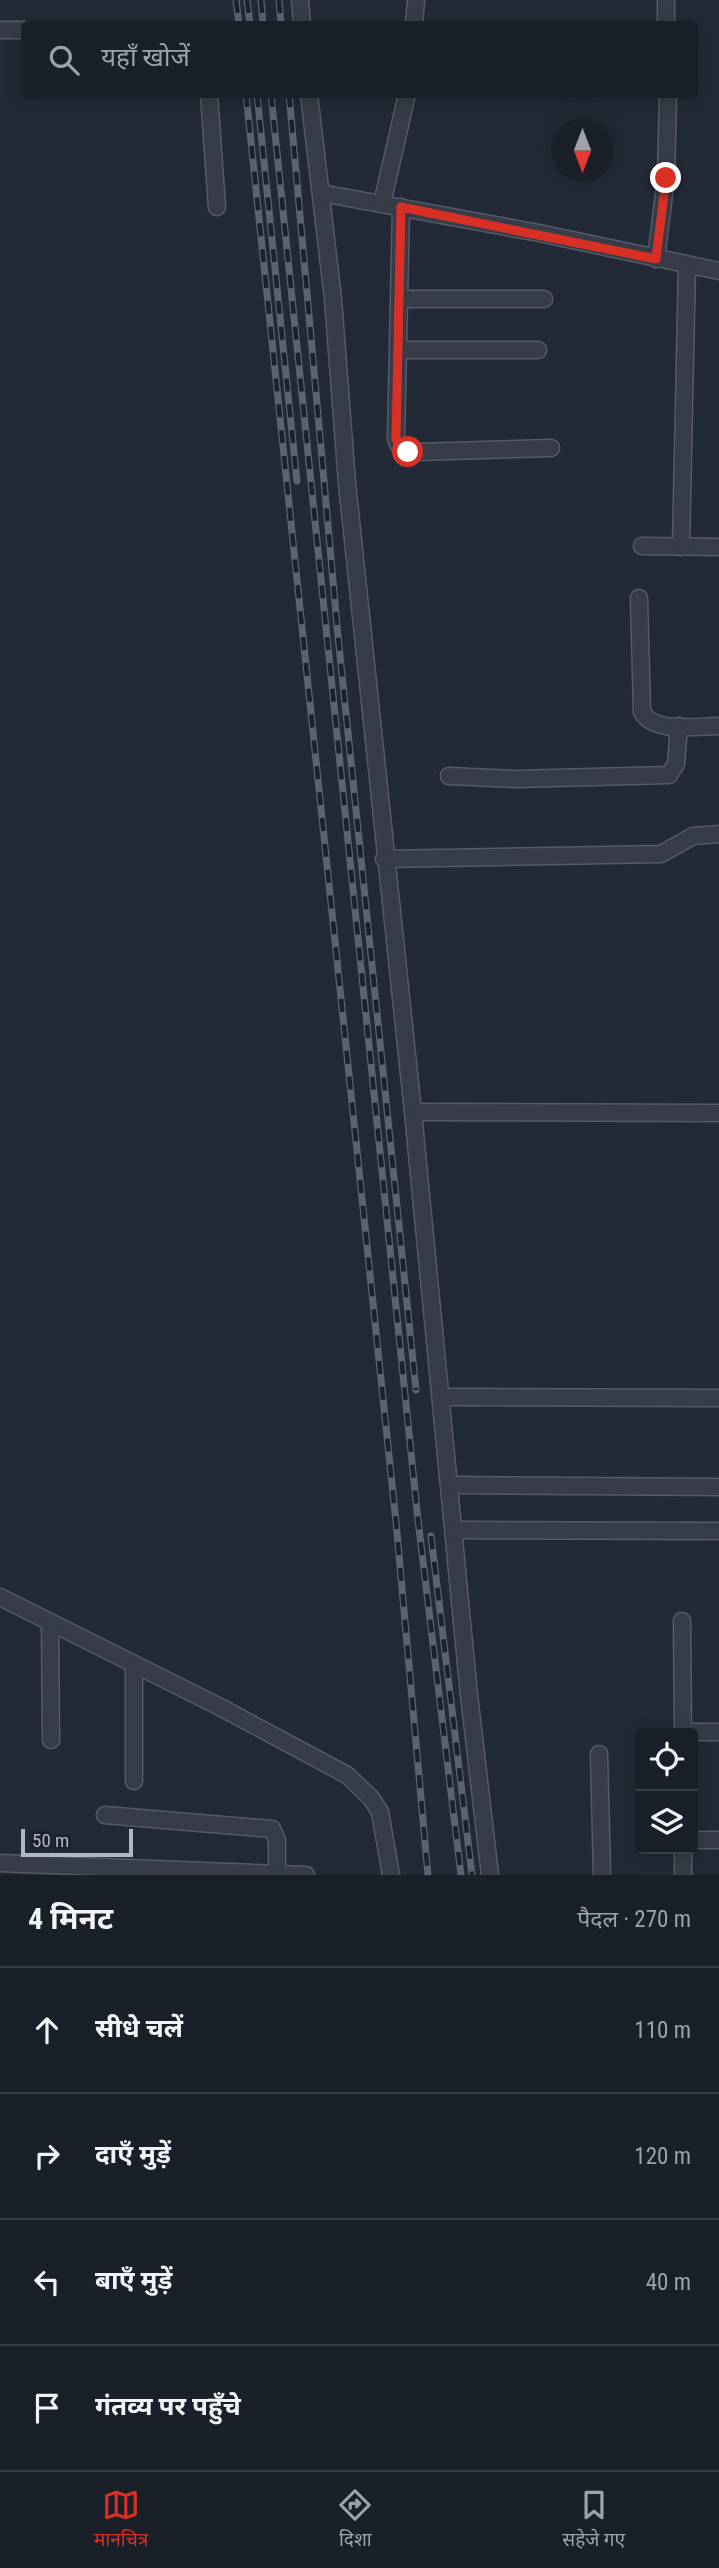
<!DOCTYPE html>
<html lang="hi">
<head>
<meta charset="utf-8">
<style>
  :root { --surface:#1a2029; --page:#272d35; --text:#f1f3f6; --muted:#9fa3a8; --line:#383e46; --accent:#d93025 }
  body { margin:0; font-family:"Roboto Condensed","Noto Sans Devanagari",sans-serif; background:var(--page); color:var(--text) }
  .controls { position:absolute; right:21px; bottom:21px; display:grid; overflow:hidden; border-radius:7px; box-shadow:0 4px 18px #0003 }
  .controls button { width:63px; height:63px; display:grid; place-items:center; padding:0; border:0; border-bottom:2px solid var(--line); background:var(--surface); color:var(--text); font:35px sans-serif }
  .compass { position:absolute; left:551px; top:119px; width:63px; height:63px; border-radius:50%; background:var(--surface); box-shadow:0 4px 18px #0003; rotate:180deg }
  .scale { position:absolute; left:21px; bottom:18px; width:112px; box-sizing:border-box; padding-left:7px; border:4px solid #b1b7c4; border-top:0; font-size:19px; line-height:24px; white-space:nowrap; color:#b1b7c4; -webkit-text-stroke:5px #1c212d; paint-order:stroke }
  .stop { position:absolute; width:21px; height:21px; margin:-16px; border:5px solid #d93025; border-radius:50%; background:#fff }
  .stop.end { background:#d93025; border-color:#fff; box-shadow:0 2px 7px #0008 }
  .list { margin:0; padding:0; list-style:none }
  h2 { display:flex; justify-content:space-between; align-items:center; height:91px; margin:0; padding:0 28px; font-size:30px }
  h2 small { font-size:23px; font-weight:400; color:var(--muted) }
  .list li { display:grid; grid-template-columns:46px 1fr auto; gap:21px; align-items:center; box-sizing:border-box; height:126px; padding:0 28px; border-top:2px solid var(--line) }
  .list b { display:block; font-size:26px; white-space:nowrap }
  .list em { font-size:23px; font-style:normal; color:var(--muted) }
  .icon { flex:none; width:38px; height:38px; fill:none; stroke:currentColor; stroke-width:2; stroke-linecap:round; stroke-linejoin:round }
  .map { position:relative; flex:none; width:719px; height:1875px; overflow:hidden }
  .search { position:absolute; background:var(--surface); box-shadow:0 4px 18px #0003; left:21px; right:21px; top:21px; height:77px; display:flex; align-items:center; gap:18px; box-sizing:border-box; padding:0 24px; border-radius:7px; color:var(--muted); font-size:26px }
  .sheet { height:595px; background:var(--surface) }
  nav { display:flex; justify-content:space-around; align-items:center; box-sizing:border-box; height:98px; border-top:2px solid var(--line); background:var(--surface); font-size:19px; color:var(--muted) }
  nav a { display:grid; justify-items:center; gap:4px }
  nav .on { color:var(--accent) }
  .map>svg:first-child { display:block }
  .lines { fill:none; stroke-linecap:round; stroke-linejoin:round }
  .minor-casing { stroke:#545a66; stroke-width:19 }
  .minor { stroke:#373c48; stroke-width:16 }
  .rail-casing { stroke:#5b6271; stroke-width:7 }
  .rail { stroke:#1c212d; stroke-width:4.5; stroke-dasharray:13; stroke-linecap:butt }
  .route { stroke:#d93025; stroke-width:9 }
</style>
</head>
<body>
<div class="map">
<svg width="719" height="1875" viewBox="0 0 719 1875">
  <rect width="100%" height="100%" fill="#232a37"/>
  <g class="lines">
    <g class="minor-casing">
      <g id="minor">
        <path d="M300,0L302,24"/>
        <path d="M666,0V24"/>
        <path d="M414,24L416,0"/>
        <path d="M0,30H24"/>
        <path d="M209,94L217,207"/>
        <path d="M309,94L333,299L347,483L413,1112L469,1695L490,1875"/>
        <path d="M321,193L539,233L719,271"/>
        <path d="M382,204L407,94"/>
        <path d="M401,207L396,439L399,446L416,452L551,448"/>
        <path d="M656,259L666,178L668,94"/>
        <path d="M401,299H544"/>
        <path d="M400,350H538"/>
        <path d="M642,546L719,547"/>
        <path d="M681,547L687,265"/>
        <path d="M639,598L642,712C654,734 698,726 719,726"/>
        <path d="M449,776L516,779L669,775L676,764L679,726"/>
        <path d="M384,859L661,854L693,836L719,834"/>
        <path d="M413,1112L719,1113"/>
        <path d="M441,1397L719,1398"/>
        <path d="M450,1485L719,1487"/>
        <path d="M454,1530L719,1531"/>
        <path d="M0,1597L218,1706L347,1775L371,1798L380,1812L391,1875"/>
        <path d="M682,1621L683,1733"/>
        <path d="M50,1623L51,1740"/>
        <path d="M683,1732H719"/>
        <path d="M599,1754L602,1875"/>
        <path d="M134,1781V1664"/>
        <path d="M105,1815L272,1829L277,1840V1874"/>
        <path d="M693,1840H719"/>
        <path d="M683,1849V1875"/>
        <path d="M0,1863L306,1875"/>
      </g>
    </g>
    <use href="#minor" class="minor"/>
    <g class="rail-casing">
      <g id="rail">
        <path d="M236,0L239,24"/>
        <path d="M247,0L250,24"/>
        <path d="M261,0L263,24"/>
        <path d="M279,0L281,24"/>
        <path d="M246,94L396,1522L428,1875"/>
        <path d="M257,94L297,481"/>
        <path d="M271,94L418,1520L461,1875"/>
        <path d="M289,94L338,636L416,1390"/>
        <path d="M431,1536L472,1875"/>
      </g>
    </g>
    <use href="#rail" class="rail"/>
  </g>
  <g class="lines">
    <path class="route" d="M408,452L399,446L396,439L401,207L656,259L666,178"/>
  </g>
</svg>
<div class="controls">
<button><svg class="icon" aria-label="locate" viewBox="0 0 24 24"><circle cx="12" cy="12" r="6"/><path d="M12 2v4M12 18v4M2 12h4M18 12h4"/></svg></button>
<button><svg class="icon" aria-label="layers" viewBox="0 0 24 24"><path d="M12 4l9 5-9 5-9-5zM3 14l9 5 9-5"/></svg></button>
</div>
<svg class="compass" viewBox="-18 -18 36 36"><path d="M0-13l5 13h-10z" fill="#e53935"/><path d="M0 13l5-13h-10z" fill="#9fa3a8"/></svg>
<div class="scale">50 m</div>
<div class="stop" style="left:408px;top:452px"></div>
<div class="stop end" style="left:666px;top:178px"></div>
<div class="search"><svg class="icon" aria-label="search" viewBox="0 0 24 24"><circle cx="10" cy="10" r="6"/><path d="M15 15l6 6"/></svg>यहाँ खोजें</div>
</div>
<section class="sheet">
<h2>4 मिनट<small>पैदल · 270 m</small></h2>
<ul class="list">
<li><svg class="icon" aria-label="ahead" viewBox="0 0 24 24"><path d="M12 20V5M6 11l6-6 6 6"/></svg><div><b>सीधे चलें</b></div><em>110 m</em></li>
<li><svg class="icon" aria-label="right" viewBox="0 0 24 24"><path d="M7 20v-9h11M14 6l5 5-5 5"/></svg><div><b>दाएँ मुड़ें</b></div><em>120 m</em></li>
<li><svg class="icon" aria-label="left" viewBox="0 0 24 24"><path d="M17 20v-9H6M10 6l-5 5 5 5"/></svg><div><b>बाएँ मुड़ें</b></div><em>40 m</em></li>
<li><svg class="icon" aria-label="arrive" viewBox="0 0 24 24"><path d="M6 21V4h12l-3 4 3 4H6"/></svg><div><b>गंतव्य पर पहुँचे</b></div></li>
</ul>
</section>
<nav>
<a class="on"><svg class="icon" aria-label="map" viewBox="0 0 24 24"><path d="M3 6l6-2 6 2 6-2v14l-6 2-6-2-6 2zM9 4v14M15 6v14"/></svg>मानचित्र</a>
<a><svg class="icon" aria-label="directions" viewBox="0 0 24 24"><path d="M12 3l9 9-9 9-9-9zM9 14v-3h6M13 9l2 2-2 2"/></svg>दिशा</a>
<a><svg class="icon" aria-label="saved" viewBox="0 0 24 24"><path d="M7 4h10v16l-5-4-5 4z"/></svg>सहेजे गए</a>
</nav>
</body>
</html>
